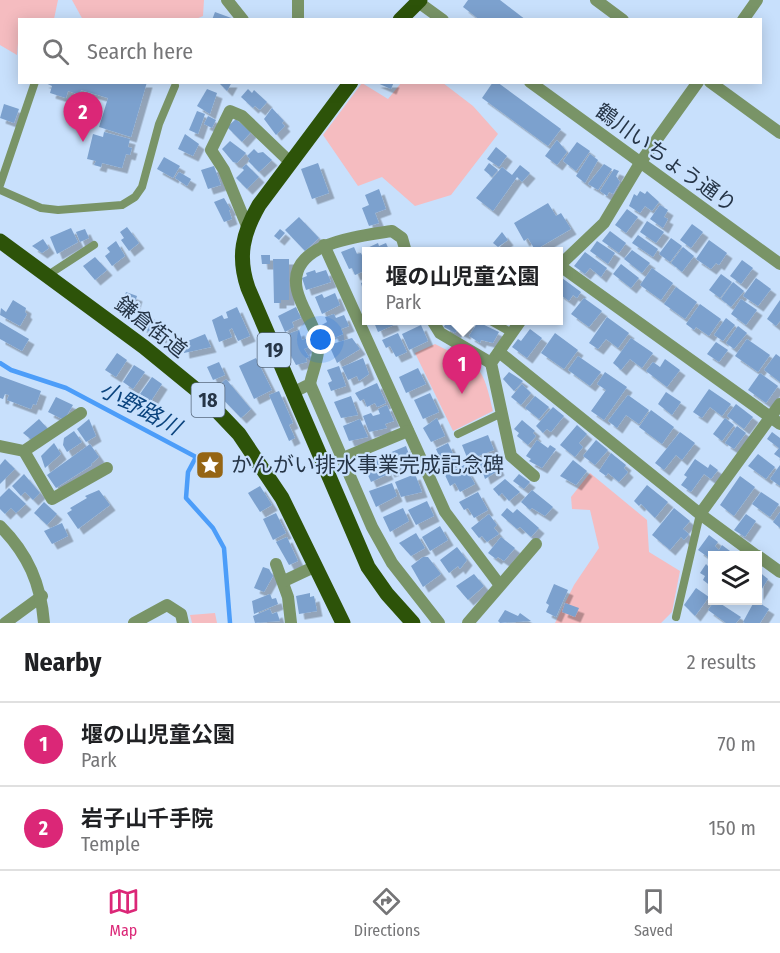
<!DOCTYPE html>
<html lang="en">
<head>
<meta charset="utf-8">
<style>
  :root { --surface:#fff; --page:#f6f6f6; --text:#202124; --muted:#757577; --line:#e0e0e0; --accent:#db2777 }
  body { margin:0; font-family:"Fira Sans Condensed","Noto Sans JP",sans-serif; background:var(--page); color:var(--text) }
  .controls { position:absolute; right:18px; bottom:18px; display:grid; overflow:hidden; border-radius:0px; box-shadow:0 3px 15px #0003 }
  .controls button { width:54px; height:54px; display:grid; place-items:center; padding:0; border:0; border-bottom:2px solid var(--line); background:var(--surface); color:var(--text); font:30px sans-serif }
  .you { position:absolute; left:321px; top:340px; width:21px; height:21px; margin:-15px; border:4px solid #fff; border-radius:50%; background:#1a73e8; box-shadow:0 0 0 9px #1a73e833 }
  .badge { display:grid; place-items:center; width:39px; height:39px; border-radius:50%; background:var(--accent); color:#fff; font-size:20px; font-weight:700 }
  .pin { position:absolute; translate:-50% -50px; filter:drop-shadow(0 2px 3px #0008) }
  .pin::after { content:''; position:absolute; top:32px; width:21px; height:18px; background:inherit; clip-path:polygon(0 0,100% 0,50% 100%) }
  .popup { position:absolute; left:362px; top:247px; width:201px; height:78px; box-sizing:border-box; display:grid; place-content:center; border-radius:0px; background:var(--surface); filter:drop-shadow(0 2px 4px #0005); font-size:20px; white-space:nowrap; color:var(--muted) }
  .popup b { font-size:22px; color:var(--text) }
  .popup::after { content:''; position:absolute; left:50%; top:100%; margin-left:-12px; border:12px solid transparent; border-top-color:var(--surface) }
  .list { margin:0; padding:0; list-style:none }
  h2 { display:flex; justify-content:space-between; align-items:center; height:78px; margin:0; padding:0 24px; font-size:26px }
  h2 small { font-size:20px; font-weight:400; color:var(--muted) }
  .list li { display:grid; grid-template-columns:39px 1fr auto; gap:18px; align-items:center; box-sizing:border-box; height:84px; padding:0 24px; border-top:2px solid var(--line) }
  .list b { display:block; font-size:22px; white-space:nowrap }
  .list p { margin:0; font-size:20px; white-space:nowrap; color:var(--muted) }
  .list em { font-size:20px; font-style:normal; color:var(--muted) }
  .icon { flex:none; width:33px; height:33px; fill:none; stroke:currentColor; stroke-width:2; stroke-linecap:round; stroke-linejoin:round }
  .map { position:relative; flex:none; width:780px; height:623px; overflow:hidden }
  .search { position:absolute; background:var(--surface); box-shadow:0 3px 15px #0003; left:18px; right:18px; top:18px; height:66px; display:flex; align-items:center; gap:15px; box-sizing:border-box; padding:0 21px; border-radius:0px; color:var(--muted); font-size:22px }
  .sheet { height:246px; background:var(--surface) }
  nav { display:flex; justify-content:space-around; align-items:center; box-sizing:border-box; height:84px; border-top:2px solid var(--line); background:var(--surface); font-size:16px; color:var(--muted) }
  nav a { display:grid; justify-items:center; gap:3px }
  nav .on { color:var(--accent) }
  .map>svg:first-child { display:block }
  .green { fill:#f5bcc0 }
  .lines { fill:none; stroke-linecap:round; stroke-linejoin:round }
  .stream { stroke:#4c9df9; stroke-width:4.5 }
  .building { fill:#7ca1ce; filter:url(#shadow) }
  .service { stroke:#799467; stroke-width:8 }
  .minor { stroke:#799467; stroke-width:12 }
  .tertiary { stroke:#799467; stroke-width:12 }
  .primary { stroke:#2d5309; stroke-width:15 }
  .labels { text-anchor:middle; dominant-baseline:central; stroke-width:4.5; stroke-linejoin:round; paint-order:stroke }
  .shield { fill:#c8e0fc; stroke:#57687d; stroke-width:1.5 }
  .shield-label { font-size:20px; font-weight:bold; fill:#263547 }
  .street-label { font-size:21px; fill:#263547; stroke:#c8e0fc }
  .poi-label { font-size:21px; fill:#263547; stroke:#c8e0fc; text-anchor:start }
  .water-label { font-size:22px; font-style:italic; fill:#0b447e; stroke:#c8e0fc }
</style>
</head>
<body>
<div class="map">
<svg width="780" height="623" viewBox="0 0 780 623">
  <defs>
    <filter id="shadow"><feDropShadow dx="5.5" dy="5.5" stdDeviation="0" flood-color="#0004"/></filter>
  </defs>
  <rect width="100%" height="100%" fill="#c8e0fc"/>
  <g class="green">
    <path d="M0,0H58L54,19L20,20L17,55L0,45Z"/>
    <path d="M72,0H204L203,16L196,19L83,20Z"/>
    <path d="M401,83H443L473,106L498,134L451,195L415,206L382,177L358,186L323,135L362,83L388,99Z"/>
    <path d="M435,344C479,367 482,361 493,411L453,431L415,353Z"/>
    <path d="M590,473L647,520L649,552L680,571L672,612L661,623H555L574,585L599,548L590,510L572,509L571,497Z"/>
    <path d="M215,613L217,623H192L190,615Z"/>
  </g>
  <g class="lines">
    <path class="stream" d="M0,363L11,370L66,388L196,457L188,472L186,498L213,528L224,548L230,623"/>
  </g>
  <g class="building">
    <path d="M468,0H500L526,20H480L463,7Z"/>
    <path d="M215,12L234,19V20H212Z"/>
    <path d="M43,82H147L131,137L99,127L108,98L81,90L80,95L68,91L66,98L50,93L52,86Z"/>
    <path d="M218,82H232L227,91Z"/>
    <path d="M375,82H394L391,89Z"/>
    <path d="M493,82H497L561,129L548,146L482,98Z"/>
    <path d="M207,89L217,93L210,114L197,106Z"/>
    <path d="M248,89L252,93L254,90L267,102L260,110L255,106L253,108L241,97Z"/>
    <path d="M4,104L19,109L14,123L0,118Z"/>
    <path d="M272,108L284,121L282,123L285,126L276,135L264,119Z"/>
    <path d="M197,111L205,114L198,134L189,130Z"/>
    <path d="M208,116L216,120L212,128L204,124Z"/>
    <path d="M236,119L251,132L242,142L227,127Z"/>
    <path d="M104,132L130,139L128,147L132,148L130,155L126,154L122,168L102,163L101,167L94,165L96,161L87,159L93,134L103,137Z"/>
    <path d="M185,134L199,144L193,156L178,149Z"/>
    <path d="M557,140L567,152L557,165L545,156Z"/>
    <path d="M230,141L246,153L237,163L233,162L222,149Z"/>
    <path d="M577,142L590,151L576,171L563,161Z"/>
    <path d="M496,147L507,156L499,167L487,159Z"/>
    <path d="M254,149L258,153L263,152L272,160L259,172L248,161L250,159L247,156Z"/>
    <path d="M590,154L598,160L585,183L576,176Z"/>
    <path d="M164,157L180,166L173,178L157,169Z"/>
    <path d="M318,163L329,193L312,199L301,169Z"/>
    <path d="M489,163L498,170L492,177L484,170Z"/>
    <path d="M246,164L259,177L247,189L236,178L244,170L242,168Z"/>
    <path d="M604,164L612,169L598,190L588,184Z"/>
    <path d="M520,165L530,173L522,182L517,177L493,211L476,198L502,167L512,175Z"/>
    <path d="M214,166L221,185L208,189L201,170Z"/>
    <path d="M614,169L619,171L616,176L620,182L613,194L609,192L607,196L600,191Z"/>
    <path d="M179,172L191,179L187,186L175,178Z"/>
    <path d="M379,189L386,209L375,213L379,223L369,226L362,208L369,205L365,195Z"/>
    <path d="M640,191L645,194L647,191L659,202L652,211L645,206L640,213L629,206L634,194L637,196Z"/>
    <path d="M224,198L231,210H229L232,219L224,222L214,202Z"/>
    <path d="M548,203L556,216L561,213L571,229L535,250L528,238L524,241L514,223Z"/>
    <path d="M660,205L668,210L664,217L668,219L663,228L650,219Z"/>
    <path d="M627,209L638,217L626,233L615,225Z"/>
    <path d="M299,217L319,238L305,251L285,230Z"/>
    <path d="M647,221L664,232L656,243L640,232Z"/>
    <path d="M692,224L703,232L691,248L680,240Z"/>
    <path d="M127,227L139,243L129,251L121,240L124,238L120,232Z"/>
    <path d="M71,228L78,242L57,254L50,237Z"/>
    <path d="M85,229L89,238L80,242L76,232Z"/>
    <path d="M280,229L285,233L279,240L274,236Z"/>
    <path d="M610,231L626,243L619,253L602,241Z"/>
    <path d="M502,232L508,240L498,247L493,243Z"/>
    <path d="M638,235L658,249L653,257L632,243Z"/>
    <path d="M671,238L682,246L670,262L659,254Z"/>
    <path d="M43,239L49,248L42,253L32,246Z"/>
    <path d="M709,240L727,253L719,265L716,263L711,269L696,259Z"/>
    <path d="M116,241L125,256L112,266L105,256L110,252L107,248Z"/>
    <path d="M597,241L615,253L608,264L590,251Z"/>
    <path d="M378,243L379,246L386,243L390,252H366L365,249Z"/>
    <path d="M354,247L357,254L361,253L366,264V270L355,275L352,268L349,269L341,252Z"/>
    <path d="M683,247L694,256L682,272L671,263Z"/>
    <path d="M632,250L650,263L642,273L624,259Z"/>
    <path d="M585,252L607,268L601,277L590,268L585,274L574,266Z"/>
    <path d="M261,255H270V264H262Z"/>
    <path d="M95,257L107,270L95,280L83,266Z"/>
    <path d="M273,259H289V300H281V303H274Z"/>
    <path d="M742,260L753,268L741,284L730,276Z"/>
    <path d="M621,264L639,278L631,288L613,274Z"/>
    <path d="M652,268L673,283L661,300L640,285Z"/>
    <path d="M315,270L316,273L326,270L331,282L306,290L302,278L307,276L306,273Z"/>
    <path d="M721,274L732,282L720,298L709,290Z"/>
    <path d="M562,278L581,292L577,298L573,295L569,301L558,293V284Z"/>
    <path d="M756,278L771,289L758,306L743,296Z"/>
    <path d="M366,281V301L361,283Z"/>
    <path d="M733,282L744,291L731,307L721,299Z"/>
    <path d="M676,287L697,302L685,319L664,304Z"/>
    <path d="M126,292L137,296L134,306L123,302Z"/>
    <path d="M335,293L340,305L322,314L315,297L322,294L324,298Z"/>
    <path d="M584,298L602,311L589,327L571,314Z"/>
    <path d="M741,299L757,310L746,325L731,314Z"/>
    <path d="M13,300L26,308L25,312L27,314L20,326L0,315L1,308L6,312Z"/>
    <path d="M780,300V321L776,326L767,319Z"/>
    <path d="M700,304L721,319L709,336L696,327L694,330L686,324Z"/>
    <path d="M237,307L250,336L238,341L232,328L229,330L232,337L219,342L212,320L222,315L224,319L228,318L226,312Z"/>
    <path d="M296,307L301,318L292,322L294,327L285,332L278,316Z"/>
    <path d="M334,314L336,318L344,315L349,326L341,329L343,334L334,338L332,333L324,336L320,326L327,322L325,317Z"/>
    <path d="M147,316L167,326L161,338L141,327Z"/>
    <path d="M607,317L629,333L618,348L606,339L598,349L589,343Z"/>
    <path d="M726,318L735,325L723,341L714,335Z"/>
    <path d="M373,320H392L394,325L378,332Z"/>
    <path d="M447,320H466L470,323L465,334L457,330L455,333L444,327Z"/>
    <path d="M0,322L29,339L22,351L0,339Z"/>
    <path d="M478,322L499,332L493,343L481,340L480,343L469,336Z"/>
    <path d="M421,325L428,341L409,350L402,334Z"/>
    <path d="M738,326L747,333L734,349L726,343Z"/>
    <path d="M530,329L542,338L527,358L512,347L518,339L521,341Z"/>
    <path d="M299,330L302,340L309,338L311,346L304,349L309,357L306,358L307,362L296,365L289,352L284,353L280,337Z"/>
    <path d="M398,333L407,352L396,357L390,346L386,348L382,340Z"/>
    <path d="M555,333L578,350L564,369L541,353Z"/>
    <path d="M205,334L211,347L184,353L183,343Z"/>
    <path d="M352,338L360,349L337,363L329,345Z"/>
    <path d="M631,338L653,353L642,368L630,359L621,370L613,363Z"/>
    <path d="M747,339L770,355L758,372L735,356Z"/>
    <path d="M716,342L728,350L719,362L707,354Z"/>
    <path d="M117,353L127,360L116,377L105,370Z"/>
    <path d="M776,354L780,357V382L764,370Z"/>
    <path d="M578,356L601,372L590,386L568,370Z"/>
    <path d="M256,358L272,390L254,399L239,366Z"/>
    <path d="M363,358L369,374L359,381L357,376L348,380L342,367Z"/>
    <path d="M665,359L680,370L667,387L646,371L653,362L660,367Z"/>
    <path d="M219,362L225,375L213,380L207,367Z"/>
    <path d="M134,365L145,372L133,389L123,382Z"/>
    <path d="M339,366L346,386L331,391L328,383L332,381L327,370Z"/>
    <path d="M418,368L426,384L406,393L399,377Z"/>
    <path d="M509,372L523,381L514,391L503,379Z"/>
    <path d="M605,372L627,387L604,420L591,411L606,390L597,384Z"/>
    <path d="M760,373L778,386L766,403L748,390Z"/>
    <path d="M0,376L41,391L36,405L33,404L31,409L7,400L9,395L5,394L3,399L0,398Z"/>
    <path d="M152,377L162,384L151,401L140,394Z"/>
    <path d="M226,379L251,409L241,418L214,390Z"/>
    <path d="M377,383L386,403L377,407L375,403L367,407L364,399L360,401L355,393Z"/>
    <path d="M522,384L531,393L521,405L511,397Z"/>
    <path d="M709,389L731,404L722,416L710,407L702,418L693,412Z"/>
    <path d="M279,391L293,423L289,425L295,438L289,441L269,395Z"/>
    <path d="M666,392L681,402L672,415L658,404Z"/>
    <path d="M430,393L439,412L423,419L414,400Z"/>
    <path d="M628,395L649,410L639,424L626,415L617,428L608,421Z"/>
    <path d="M351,396L358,415L341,418L334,402Z"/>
    <path d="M535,396L549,407L539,419L525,408Z"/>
    <path d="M56,397L73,405L64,420L48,412Z"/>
    <path d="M736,404L753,417L744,429L727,416Z"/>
    <path d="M387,405L394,421L385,424L387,428L369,432L363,416L371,413L373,416L380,414L378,409Z"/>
    <path d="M553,407L564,416L551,432L547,429L543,433L536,426Z"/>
    <path d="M651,410L674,427L662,444L639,427Z"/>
    <path d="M437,418L445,436L431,442L423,428Z"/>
    <path d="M725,418L734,425L722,441L713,434Z"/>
    <path d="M39,419L49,430L34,442L23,433Z"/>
    <path d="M89,419L96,436L86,442L77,429Z"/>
    <path d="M360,419L368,437L349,441L343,426Z"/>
    <path d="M522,420L535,431L533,433L536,436L528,445L517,436L519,433L514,429Z"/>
    <path d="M577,425L587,434L579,443L583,447L575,457L560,445Z"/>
    <path d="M737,426L746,433L734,449L725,443Z"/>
    <path d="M74,431L82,442L67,452L63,445L64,438Z"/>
    <path d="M680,432L695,443L682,460L676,455L664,470L655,463Z"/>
    <path d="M772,432L780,438V458L774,454L779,448L767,439Z"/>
    <path d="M488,435L494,450L468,460L462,445Z"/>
    <path d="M537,440L548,448L550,445L556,449L542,468L529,461L531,459L526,456Z"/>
    <path d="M596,440L608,450L595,465L583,456Z"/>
    <path d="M54,443L61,454L45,468L41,456Z"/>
    <path d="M448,443L456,460L443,465L436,449Z"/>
    <path d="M90,444L99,457L91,464L92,465L56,488L47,475Z"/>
    <path d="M406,446L410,457L395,463L397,469L389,472L382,456Z"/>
    <path d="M611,453L626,465L624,468L628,472L619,482L608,473L606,476L599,471Z"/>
    <path d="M491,454L499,470L485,479L479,461Z"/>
    <path d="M758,454L775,467L766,479L748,466Z"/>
    <path d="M378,455L388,474L371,482L362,462Z"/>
    <path d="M5,459L15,469L0,484V465Z"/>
    <path d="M695,459L708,468L710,464L718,470L711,479L704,474L691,492L681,485L687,477L684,475Z"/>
    <path d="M573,460L587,471L576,485L560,476Z"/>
    <path d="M464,465L475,484L460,492L455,483L450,486L445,475Z"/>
    <path d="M780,465V486L770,479Z"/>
    <path d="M24,474L40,493L33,500L25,492L21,496L12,486Z"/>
    <path d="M415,474L422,492L401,497L395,482Z"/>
    <path d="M519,474L530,482L524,489L513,481Z"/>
    <path d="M740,476L755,487L734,516L720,505Z"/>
    <path d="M505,479L520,492L509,501L502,493L499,496L493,489Z"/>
    <path d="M392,483L397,496L376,507L369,491Z"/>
    <path d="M647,485L668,502L655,518L641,504L639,506L634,501Z"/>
    <path d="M260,486L272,505L260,512L248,493Z"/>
    <path d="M9,488L26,504L16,513L11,508L5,514L0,509V497Z"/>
    <path d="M99,490L110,505L78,529L67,513L72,510L70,508L87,498L85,496Z"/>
    <path d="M532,490L553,507L545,516L532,508L530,510L521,502Z"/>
    <path d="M478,492L488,510L474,518L468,508L464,510L459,502Z"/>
    <path d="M761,492L779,504L770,517L752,504Z"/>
    <path d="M427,501L434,516L416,525L408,510Z"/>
    <path d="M44,502L57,514L47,525L34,513Z"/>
    <path d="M403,508L409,521L390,532L383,517Z"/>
    <path d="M507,508L513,513L517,509L539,528L531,537L520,527L517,529L501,515Z"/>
    <path d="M674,508L690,521L683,529L689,534L684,540L681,537L670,550L652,535Z"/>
    <path d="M780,512V528L773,522Z"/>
    <path d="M276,513L286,533L273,540L263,519Z"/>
    <path d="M489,514L497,525L494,528L499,534L487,542L482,536L479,538L471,528Z"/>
    <path d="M746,514L756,521L745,537L734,530Z"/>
    <path d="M62,523L68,536L52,544L44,531Z"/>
    <path d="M440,526L448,540L430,551L422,537Z"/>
    <path d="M416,533L425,548L411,556L399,543Z"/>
    <path d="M709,535L718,542L715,546L719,550L722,545L730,551L726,556H712V560L698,550Z"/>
    <path d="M287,537L298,561L289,565L276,542Z"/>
    <path d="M501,537L515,548L504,561L498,557L496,559L488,553Z"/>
    <path d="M457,547L467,560L460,569L458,566L449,573L440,560Z"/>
    <path d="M423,557H428L441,574L423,587L411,566Z"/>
    <path d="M706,564L712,570V587L703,580L705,576L700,573Z"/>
    <path d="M263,567L269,569L273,576L264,592L254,588Z"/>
    <path d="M758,571L768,579L758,595Z"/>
    <path d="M474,574L484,586L468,600L456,586Z"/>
    <path d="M554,584L568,590L556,617L546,612L549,605L546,603Z"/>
    <path d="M696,588L709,597L695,616L684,605Z"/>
    <path d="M310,593V597L314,596L317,611L299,614L296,596Z"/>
    <path d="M270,594L272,599L276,598L278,604L254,614L252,601Z"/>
    <path d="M715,600L741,617L736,623H726L708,610Z"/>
    <path d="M755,600L769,609L760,623H745L743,622Z"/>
    <path d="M565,603L579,608L575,617L562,612Z"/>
    <path d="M270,609L272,614L277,612L280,621L255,623L253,616Z"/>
    <path d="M505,610L518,616L520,613L531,621L500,623L498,621Z"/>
  </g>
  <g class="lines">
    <g class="service">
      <path d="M0,185L35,82"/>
      <path d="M0,190L41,208L58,210L122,205L135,197L142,187L159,124L175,86"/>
      <path d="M48,275L94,245"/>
      <path d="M489,320L512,333"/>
      <path d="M458,434L502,413"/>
      <path d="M676,617L700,514"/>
    </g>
    <g class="minor">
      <path d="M227,0L243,20"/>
      <path d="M596,0L623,20"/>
      <path d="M298,20V0"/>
      <path d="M743,20L757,0"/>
      <path d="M710,82L780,133"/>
      <path d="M247,226L224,170L211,150L230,111L242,116L290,162"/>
      <path d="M324,245L445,512L499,584"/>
      <path d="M560,266L780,424"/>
      <path d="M558,267L604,223L640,163L698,82"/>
      <path d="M432,320L440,333L491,363"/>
      <path d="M521,320L491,363L511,456L534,476"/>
      <path d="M499,352L700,514L757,556"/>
      <path d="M310,384L372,527L392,563L439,623"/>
      <path d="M292,393L310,384C312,374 317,362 318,352C319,328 302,312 297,290C286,242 362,236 392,231L402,238L406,252"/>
      <path d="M0,446L24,451L81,413"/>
      <path d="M24,451L52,499L107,468"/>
      <path d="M343,458L408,431"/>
      <path d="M700,514L780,404"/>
      <path d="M758,556L780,572"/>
      <path d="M276,564L288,597L291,623"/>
      <path d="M284,581L316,566"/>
      <path d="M5,623L42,596"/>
      <path d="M134,623L167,605L181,614L183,623"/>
      <path d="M468,623L536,544"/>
    </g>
    <g class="tertiary">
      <path d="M418,2L443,20"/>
      <path d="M530,82L780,264"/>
      <path d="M0,526C28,554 41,584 44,623"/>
    </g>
    <g class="primary">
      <path d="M400,20L420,0"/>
      <path d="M351,82L259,205C243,233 237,256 248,288L368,567L387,594L413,623"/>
      <path d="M0,241L144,347L199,392L239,434L282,498L343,623"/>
    </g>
  </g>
  <defs>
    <g id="sight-square" transform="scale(1.5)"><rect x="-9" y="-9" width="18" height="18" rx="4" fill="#956514" stroke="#c8e0fc"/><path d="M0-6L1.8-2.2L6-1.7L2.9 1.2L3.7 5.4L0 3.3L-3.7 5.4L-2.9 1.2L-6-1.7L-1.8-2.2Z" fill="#fff"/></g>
  </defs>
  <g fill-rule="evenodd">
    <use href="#sight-square" x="210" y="465"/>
  </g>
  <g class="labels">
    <g class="shield">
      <rect x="257.5" y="333" width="33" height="34" rx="4.5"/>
      <rect x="191.5" y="383" width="33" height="34" rx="4.5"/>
    </g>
    <g class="shield-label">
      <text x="274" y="350">19</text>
      <text x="208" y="400">18</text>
    </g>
    <g class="street-label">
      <text transform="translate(666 158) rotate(36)">鶴川いちょう通り</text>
      <text transform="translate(151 327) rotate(38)">鎌倉街道</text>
    </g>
    <g class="poi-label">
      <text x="231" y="465">かんがい排水事業完成記念碑</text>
    </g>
    <g class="water-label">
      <text transform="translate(140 408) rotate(28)">小野路川</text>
    </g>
  </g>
</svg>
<div class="controls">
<button><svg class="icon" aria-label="layers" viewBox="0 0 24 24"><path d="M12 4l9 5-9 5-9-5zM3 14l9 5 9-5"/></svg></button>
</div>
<div class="you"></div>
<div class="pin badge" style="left:462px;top:394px">1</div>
<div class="popup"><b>堰の山児童公園</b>Park</div>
<div class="pin badge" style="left:83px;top:142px">2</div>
<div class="search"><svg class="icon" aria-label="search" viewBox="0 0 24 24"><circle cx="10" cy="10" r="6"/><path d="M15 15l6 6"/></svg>Search here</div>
</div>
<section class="sheet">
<h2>Nearby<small>2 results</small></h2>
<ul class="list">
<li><span class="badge">1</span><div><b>堰の山児童公園</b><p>Park</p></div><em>70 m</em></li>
<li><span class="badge">2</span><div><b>岩子山千手院</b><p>Temple</p></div><em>150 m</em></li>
</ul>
</section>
<nav>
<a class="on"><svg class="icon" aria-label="map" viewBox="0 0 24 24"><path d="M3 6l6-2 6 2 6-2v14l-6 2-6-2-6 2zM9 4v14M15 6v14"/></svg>Map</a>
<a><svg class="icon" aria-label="directions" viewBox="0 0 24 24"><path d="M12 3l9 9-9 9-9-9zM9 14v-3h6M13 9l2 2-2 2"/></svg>Directions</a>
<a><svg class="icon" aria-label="saved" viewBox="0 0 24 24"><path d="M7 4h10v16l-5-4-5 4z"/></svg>Saved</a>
</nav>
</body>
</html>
